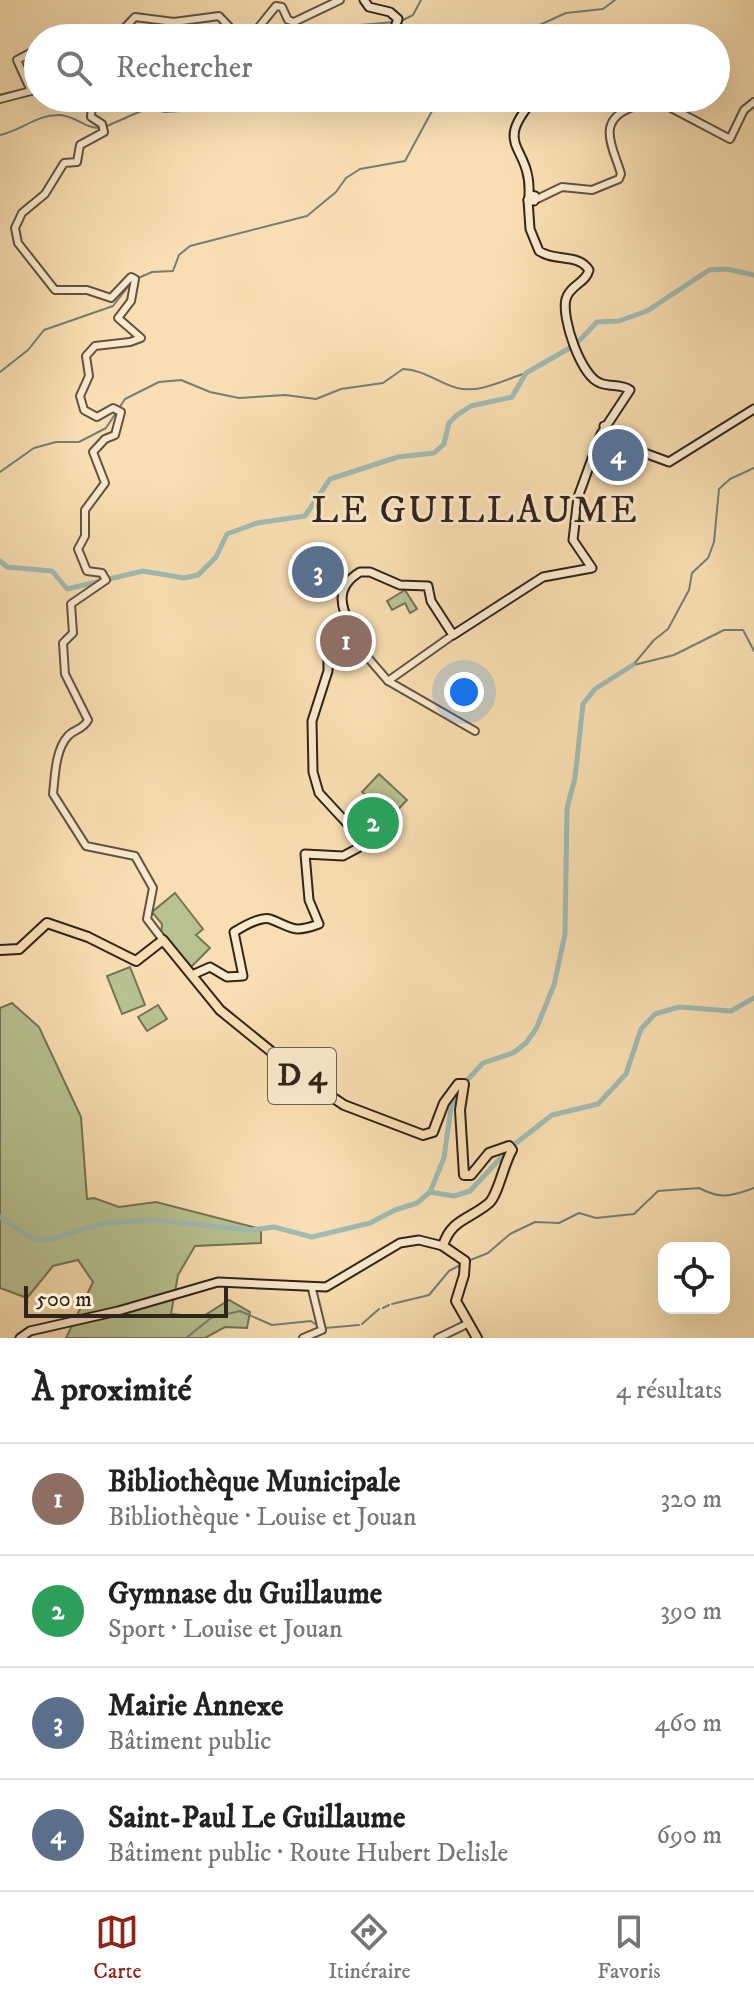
<!DOCTYPE html>
<html lang="fr">
<head>
<meta charset="utf-8">
<style>
  :root { --surface:#fff; --page:#f2f2f2; --text:#222; --muted:#767676; --line:#e0e0e0; --accent:#8f2418 }
  body { margin:0; font-family:"IM FELL DW Pica",serif; background:var(--page); color:var(--text) }
  .controls { position:absolute; right:24px; bottom:24px; display:grid; overflow:hidden; border-radius:16px; box-shadow:0 8px 32px #0002 }
  .controls button { width:72px; height:72px; display:grid; place-items:center; padding:0; border:0; border-bottom:2px solid var(--line); background:var(--surface); color:var(--text); font:40px sans-serif }
  .scale { position:absolute; left:24px; bottom:20px; width:204px; box-sizing:border-box; padding-left:8px; border:4px solid #31241b; border-top:0; font-size:22px; line-height:28px; white-space:nowrap; color:#31241b; -webkit-text-stroke:6px #faeacd; paint-order:stroke }
  .you { position:absolute; left:464px; top:692px; width:28px; height:28px; margin:-20px; border:6px solid #fff; border-radius:50%; background:#1a73e8; box-shadow:0 0 0 12px #1a73e833 }
  .badge { display:grid; place-items:center; width:52px; height:52px; border-radius:50%; background:var(--accent); color:#fff; font-size:26px; font-weight:700 }
  .pin { position:absolute; translate:-50% -50%; border:4px solid #fff; box-shadow:0 2px 8px #0006 }
  .list { margin:0; padding:0; list-style:none }
  h2 { display:flex; justify-content:space-between; align-items:center; height:104px; margin:0; padding:0 32px; font-size:34px }
  h2 small { font-size:26px; font-weight:400; color:var(--muted) }
  .list li { display:grid; grid-template-columns:52px 1fr auto; gap:24px; align-items:center; box-sizing:border-box; height:112px; padding:0 32px; border-top:2px solid var(--line) }
  .list b { display:block; font-size:30px; white-space:nowrap }
  .list p { margin:0; font-size:26px; white-space:nowrap; color:var(--muted) }
  .list em { font-size:26px; font-style:normal; color:var(--muted) }
  .icon { flex:none; width:44px; height:44px; fill:none; stroke:currentColor; stroke-width:2; stroke-linecap:round; stroke-linejoin:round }
  .map { position:relative; flex:none; width:754px; height:1338px; overflow:hidden }
  .search { position:absolute; background:var(--surface); box-shadow:0 8px 32px #0002; left:24px; right:24px; top:24px; height:88px; display:flex; align-items:center; gap:20px; box-sizing:border-box; padding:0 28px; border-radius:44px; color:var(--muted); font-size:30px }
  .sheet { height:552px; background:var(--surface) }
  nav { display:flex; justify-content:space-around; align-items:center; box-sizing:border-box; height:112px; border-top:2px solid var(--line); background:var(--surface); font-size:22px; color:var(--muted) }
  nav a { display:grid; justify-items:center; gap:4px }
  nav .on { color:var(--accent) }
  .map>svg:first-child { display:block }
  .green { fill:#b8c290; stroke:#747356; stroke-width:2 }
  .lines { fill:none; stroke-linecap:round; stroke-linejoin:round }
  .stream { stroke:#737f76; stroke-width:2 }
  .river { stroke:#9fbbb3; stroke-width:5 }
  .tertiary-casing { stroke:#635241; stroke-width:10 }
  .secondary-casing { stroke:#31241b; stroke-width:11 }
  .primary-casing { stroke:#31241b; stroke-width:12 }
  .tertiary { stroke:#faeacd; stroke-width:6 }
  .secondary { stroke:#faeacd; stroke-width:7 }
  .primary { stroke:#f8deb2; stroke-width:8 }
  .labels { text-anchor:middle; dominant-baseline:central; stroke-width:6; stroke-linejoin:round; paint-order:stroke }
  .shield { fill:#faeacd; stroke:#6d5f50; stroke-width:2 }
  .shield-label { font-size:32px; font-weight:bold; fill:#31241b }
  .quarter-label { font-size:38px; letter-spacing:2px; fill:#31241b; stroke:#faeacd }
</style>
</head>
<body>
<div class="map">
<svg width="754" height="1338" viewBox="0 0 754 1338">
  <rect width="100%" height="100%" fill="#f8deb2"/>
  <filter id="stains"><feTurbulence type="fractalNoise" baseFrequency=".0025" numOctaves="4"/><feColorMatrix values="0 0 0 0 .2 0 0 0 0 .09 0 0 0 0 .02 0 0 0 .5 -.17"/></filter>
  <radialGradient id="worn" r=".72"><stop offset=".6" stop-color="#630" stop-opacity="0"/><stop offset="1" stop-color="#630" stop-opacity=".3"/></radialGradient>
  <g class="green">
    <path d="M405,590L417,609L410,613L405,603L392,610L387,601Z"/>
    <path d="M379,774L407,800L390,818L362,792Z"/>
    <path d="M175,893L203,929L196,935L210,948L190,968L161,934L162,924L152,912Z"/>
    <path d="M130,967L145,1005L122,1014L107,976Z"/>
    <path d="M12,1003L39,1027L81,1117L87,1199L94,1198L119,1207L156,1202L261,1229V1243L195,1246L178,1275L171,1314L202,1317L229,1300L250,1312L247,1328L225,1327L205,1338H66L93,1282L78,1260L53,1266L27,1298L0,1288V1008Z"/>
    <path d="M158,1005L167,1019L147,1031L138,1017Z"/>
  </g>
  <g class="lines">
    <g class="stream">
      <path d="M401,21L413,15L421,0"/>
      <path d="M325,38L349,26L394,22"/>
      <path d="M497,38L508,30L535,27L566,13L603,9L615,0"/>
      <path d="M107,126L148,108L165,112L229,108L265,98"/>
      <path d="M0,135C23,130 35,115 59,115C75,115 85,129 101,128"/>
      <path d="M136,279L152,272L173,271L179,255L190,246L307,216L336,192L346,178L360,169L405,161L439,98"/>
      <path d="M0,372L28,350L44,330L113,306L131,283"/>
      <path d="M0,472L34,448L56,442H79L106,428L125,399L159,382L181,380L210,392L239,398L285,395L316,399L341,389L383,383L403,369C425,370 438,383 457,388C480,394 506,379 526,373"/>
      <path d="M633,665L654,640L668,629L689,590L692,573L708,558L714,542L719,489L730,479L754,468"/>
      <path d="M634,665L674,655L724,630H743L754,651"/>
      <path d="M468,1261L488,1253L510,1234L535,1222L559,1223L579,1213L596,1218L634,1214L658,1191L699,1188C720,1199 731,1197 754,1188"/>
      <path d="M392,1304L429,1295L449,1271L462,1264"/>
      <path d="M383,1308L389,1305"/>
      <path d="M362,1324L379,1309"/>
      <path d="M325,1328L359,1325"/>
      <path d="M186,1338L211,1318L240,1311L272,1325L311,1321L319,1327"/>
    </g>
    <g class="river">
      <path d="M0,561L7,567L52,571L67,589L143,571L184,578L198,575L216,557L227,534L257,523L305,516L330,479L398,457L434,453L444,444L449,423L457,415L471,406L512,397L526,373L575,345L597,322L619,321L647,311L709,270L727,269L754,275"/>
      <path d="M430,1192L444,1158L451,1107L460,1088L483,1063L513,1053L526,1043L536,1029L554,985L565,934L567,808L575,778L583,704L595,689L633,665"/>
      <path d="M0,1217L35,1240L55,1238L100,1224L152,1220L251,1230L274,1227L312,1237L370,1223L395,1210L417,1203L430,1192L454,1196L470,1191L511,1147L552,1115L598,1104L626,1074L641,1029L655,1014L679,1007L731,1011L754,998"/>
    </g>
    <g class="tertiary-casing">
      <g id="tertiary">
        <path d="M115,38L135,17L174,22L219,16L240,38"/>
        <path d="M250,38L276,6L282,7L288,20L294,22L340,0"/>
        <path d="M31,91L17,60L38,49"/>
        <path d="M74,98L92,102L91,117L102,124L104,132L80,145L77,162L64,163L45,194L22,213L15,228L18,243L55,290H87L111,298L131,277L135,279L131,301L118,318L141,338L130,342L95,346L86,356L89,376L80,396L84,410L97,417L113,408L121,412L115,435L105,439L93,452L105,483L85,510V536L78,549L87,571L102,573L106,580L71,604L73,633L63,643L65,674L88,720C83,730 74,729 68,736C55,750 55,777 53,794L86,846L135,856L153,888L147,919L163,940"/>
        <path d="M0,99L31,91"/>
        <path d="M535,200L562,187L592,190L619,179L621,174C614,149 596,123 628,109C638,105 648,100 658,101L730,139L744,110L754,102"/>
        <path d="M357,645L388,681L475,731"/>
        <path d="M388,681L453,635"/>
        <path d="M303,1338L322,1330L312,1289"/>
        <path d="M438,1338L467,1324"/>
      </g>
    </g>
    <g class="secondary-casing">
      <g id="secondary">
        <path d="M364,0L369,7L390,12L398,19L391,38"/>
        <path d="M464,98L471,106L491,98"/>
        <path d="M530,195L535,196L534,201L528,200Z"/>
        <path d="M529,196C532,143 490,149 535,98"/>
        <path d="M604,426L623,445L669,462L754,409"/>
        <path d="M330,665L337,658L341,647L357,645C351,621 325,593 360,572H370L400,585L428,586L431,601L453,635L543,577L592,568L573,540L578,497L601,434L630,390C622,384 610,387 600,383C581,376 561,318 566,299C570,285 586,283 589,270C578,253 555,262 539,251L530,229L528,200"/>
        <path d="M192,975L210,967L227,977L243,976L234,932C242,927 261,916 270,919C292,927 292,934 319,924L309,900L305,854L343,856L358,848L356,833L319,793L313,772L312,721L328,671V644L345,623"/>
        <path d="M20,1338L30,1331L118,1311L218,1282L326,1287L400,1243L419,1240L443,1246"/>
      </g>
    </g>
    <g class="primary-casing">
      <path id="primary" d="M0,950L19,949L47,923L88,937L136,961L163,940L220,1010L305,1079L344,1105L423,1135L433,1132L444,1103L458,1084H464L460,1110L464,1175H471L489,1153L509,1146L512,1150C504,1163 498,1195 489,1203C469,1220 451,1219 443,1246L465,1261L464,1275L456,1301L477,1338"/>
    </g>
    <use href="#tertiary" class="tertiary"/>
    <use href="#secondary" class="secondary"/>
    <use href="#primary" class="primary"/>
  </g>
  <g class="labels">
    <rect class="shield" x="268" y="1048" width="68" height="56" rx="6"/>
    <g class="shield-label">
      <text x="302" y="1076">D 4</text>
    </g>
    <g class="quarter-label">
      <text x="475" y="511">LE GUILLAUME</text>
    </g>
  </g>
  <rect width="100%" height="100%" filter="url(#stains)"/>
  <rect width="100%" height="100%" fill="url(#worn)"/>
</svg>
<div class="controls">
<button><svg class="icon" aria-label="locate" viewBox="0 0 24 24"><circle cx="12" cy="12" r="6"/><path d="M12 2v4M12 18v4M2 12h4M18 12h4"/></svg></button>
</div>
<div class="scale">500 m</div>
<div class="you"></div>
<div class="pin badge" style="left:346px;top:641px;background:#8d6e63">1</div>
<div class="pin badge" style="left:373px;top:823px;background:#2e9e5b">2</div>
<div class="pin badge" style="left:318px;top:572px;background:#5c6f8a">3</div>
<div class="pin badge" style="left:618px;top:455px;background:#5c6f8a">4</div>
<div class="search"><svg class="icon" aria-label="search" viewBox="0 0 24 24"><circle cx="10" cy="10" r="6"/><path d="M15 15l6 6"/></svg>Rechercher</div>
</div>
<section class="sheet">
<h2>À proximité<small>4 résultats</small></h2>
<ul class="list">
<li><span class="badge" style="background:#8d6e63">1</span><div><b>Bibliothèque Municipale</b><p>Bibliothèque · Louise et Jouan</p></div><em>320 m</em></li>
<li><span class="badge" style="background:#2e9e5b">2</span><div><b>Gymnase du Guillaume</b><p>Sport · Louise et Jouan</p></div><em>390 m</em></li>
<li><span class="badge" style="background:#5c6f8a">3</span><div><b>Mairie Annexe</b><p>Bâtiment public</p></div><em>460 m</em></li>
<li><span class="badge" style="background:#5c6f8a">4</span><div><b>Saint-Paul Le Guillaume</b><p>Bâtiment public · Route Hubert Delisle</p></div><em>690 m</em></li>
</ul>
</section>
<nav>
<a class="on"><svg class="icon" aria-label="map" viewBox="0 0 24 24"><path d="M3 6l6-2 6 2 6-2v14l-6 2-6-2-6 2zM9 4v14M15 6v14"/></svg>Carte</a>
<a><svg class="icon" aria-label="directions" viewBox="0 0 24 24"><path d="M12 3l9 9-9 9-9-9zM9 14v-3h6M13 9l2 2-2 2"/></svg>Itinéraire</a>
<a><svg class="icon" aria-label="saved" viewBox="0 0 24 24"><path d="M7 4h10v16l-5-4-5 4z"/></svg>Favoris</a>
</nav>
</body>
</html>
